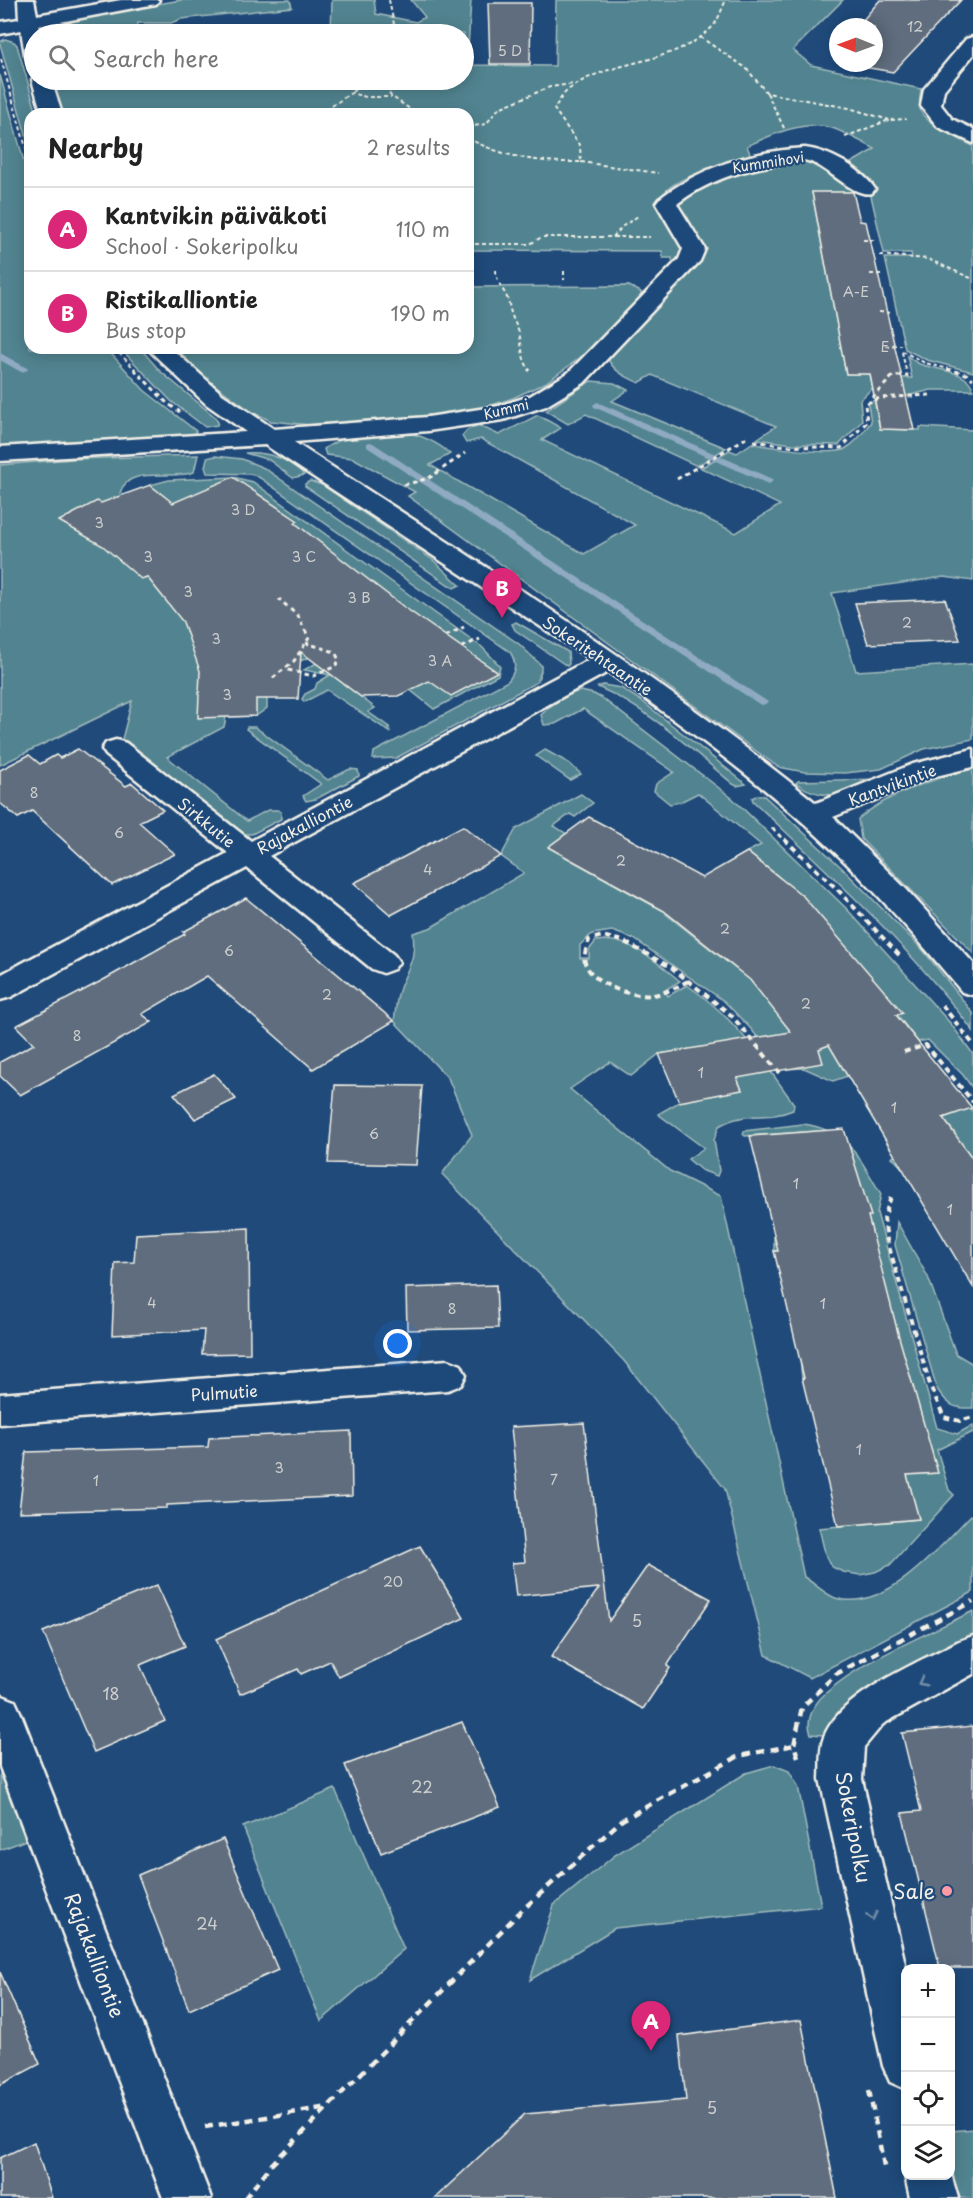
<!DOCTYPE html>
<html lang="en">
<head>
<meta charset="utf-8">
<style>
  :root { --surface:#fff; --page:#f2f2f2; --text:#222; --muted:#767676; --line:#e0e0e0; --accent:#db2777 }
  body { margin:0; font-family:"Playpen Sans",sans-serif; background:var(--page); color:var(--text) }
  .controls { position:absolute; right:18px; bottom:18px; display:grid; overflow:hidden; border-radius:12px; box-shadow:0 3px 15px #0003 }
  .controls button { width:54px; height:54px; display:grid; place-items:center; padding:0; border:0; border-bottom:2px solid var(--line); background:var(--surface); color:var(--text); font:30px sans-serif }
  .compass { position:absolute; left:829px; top:18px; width:54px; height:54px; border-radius:50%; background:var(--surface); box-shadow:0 3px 15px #0003; rotate:271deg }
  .you { position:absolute; left:398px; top:1344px; width:21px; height:21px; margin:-15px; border:4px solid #fff; border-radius:50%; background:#1a73e8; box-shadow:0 0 0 9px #1a73e833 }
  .badge { display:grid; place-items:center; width:39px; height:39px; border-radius:50%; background:var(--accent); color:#fff; font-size:20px; font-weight:700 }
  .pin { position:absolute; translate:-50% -50px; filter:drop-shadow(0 2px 3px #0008) }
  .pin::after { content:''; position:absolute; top:32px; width:21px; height:18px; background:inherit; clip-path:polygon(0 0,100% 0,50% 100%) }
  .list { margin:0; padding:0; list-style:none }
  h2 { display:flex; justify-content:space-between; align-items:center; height:78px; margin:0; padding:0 24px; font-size:26px }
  h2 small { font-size:20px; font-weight:400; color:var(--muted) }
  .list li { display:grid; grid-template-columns:39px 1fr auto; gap:18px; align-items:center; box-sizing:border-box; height:84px; padding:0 24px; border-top:2px solid var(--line) }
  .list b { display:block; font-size:22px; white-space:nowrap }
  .list p { margin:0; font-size:20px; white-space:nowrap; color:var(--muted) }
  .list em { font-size:20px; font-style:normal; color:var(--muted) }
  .icon { flex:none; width:33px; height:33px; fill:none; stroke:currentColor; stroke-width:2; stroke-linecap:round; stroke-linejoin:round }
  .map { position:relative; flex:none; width:973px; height:2198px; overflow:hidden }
  .search { position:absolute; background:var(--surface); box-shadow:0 3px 15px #0003; left:24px; top:24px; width:450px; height:66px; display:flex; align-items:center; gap:15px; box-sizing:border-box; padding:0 21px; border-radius:33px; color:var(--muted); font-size:22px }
  .panel { position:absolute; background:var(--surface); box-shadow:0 3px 15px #0003; left:24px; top:108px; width:450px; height:246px; border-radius:18px }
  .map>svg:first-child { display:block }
  .green { fill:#518490; stroke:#a2babc; stroke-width:1.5 }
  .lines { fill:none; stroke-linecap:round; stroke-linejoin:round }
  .stream { fill:#8faac2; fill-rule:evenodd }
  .building { fill:#5e6d7e; stroke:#f4f1e8; stroke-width:1.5 }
  .minor-casing { stroke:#f4f1e8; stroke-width:5 }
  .path-far3 { stroke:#f4f1e8; stroke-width:2; stroke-dasharray:4 3; stroke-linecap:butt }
  .path-far2 { stroke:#f4f1e8; stroke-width:3; stroke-dasharray:4.5 4; stroke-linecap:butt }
  .path-far1 { stroke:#f4f1e8; stroke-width:4; stroke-dasharray:6 4.5; stroke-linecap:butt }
  .path { stroke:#f4f1e8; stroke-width:4.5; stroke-dasharray:8 6; stroke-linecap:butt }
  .minor { fill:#1f4a7a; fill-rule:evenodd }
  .oneway { stroke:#748da6 }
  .poi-dot { fill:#ff9aa2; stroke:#1f4a7a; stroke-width:2 }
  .labels { text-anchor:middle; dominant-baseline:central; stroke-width:4.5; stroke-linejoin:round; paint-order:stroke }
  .number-label { font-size:14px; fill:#ced0ce }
  .far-street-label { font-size:14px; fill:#f4f1e8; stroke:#1f4a7a }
  .street-label { font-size:16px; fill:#f4f1e8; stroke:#1f4a7a }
  .near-number-label { font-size:16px; fill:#ced0ce }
  .near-street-label { font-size:20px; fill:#f4f1e8; stroke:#1f4a7a }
  .near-poi-label { font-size:20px; fill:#f4f1e8; stroke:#1f4a7a; text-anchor:end }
</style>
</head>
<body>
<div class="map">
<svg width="973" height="2198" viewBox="0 0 973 2198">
  <rect width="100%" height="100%" fill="#1f4a7a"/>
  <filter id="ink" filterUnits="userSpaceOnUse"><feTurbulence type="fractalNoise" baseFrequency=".0167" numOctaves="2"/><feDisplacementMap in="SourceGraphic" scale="12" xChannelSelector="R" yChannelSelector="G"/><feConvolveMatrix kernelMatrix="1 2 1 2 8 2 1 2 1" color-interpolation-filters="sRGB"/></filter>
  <g filter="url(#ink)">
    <g class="green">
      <path d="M181,0H290L292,7L181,19L171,23H138L136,34H48C76,12 144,7 181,0Z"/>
      <path d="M332,0H374L376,14L416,22L425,17L411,0H471L467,65L555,66L556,0H843L793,50L811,65L921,89C920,96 918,105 921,112C928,125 960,139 973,146V372L927,360L905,349L885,258H912L911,253H884L869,187L846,166L875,149C861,142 847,133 832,128C805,119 771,135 747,146L752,159C724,166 665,175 656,206C666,222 688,237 682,258L673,264L672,258H663L662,251L468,250V114H62L53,80L278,82L464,80V34H331Z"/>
      <path d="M5,39L14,42L17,45L37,114H30V149L0,44V42Z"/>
      <path d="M0,75L30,183V348H106L144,390L196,431L194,436L0,448Z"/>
      <path d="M800,157L854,180L853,192L812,193L846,374H887L860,400L862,421L839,445L793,444L757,439L776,426L652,375L639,383C627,377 616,373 609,361L614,348L698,264L704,252L699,241L671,205L701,183Z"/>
      <path d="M629,286L641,292V298L584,355L545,383L513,398L474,411L413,417L311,425L271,421L251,411L197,372L177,348H468V287Z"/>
      <path d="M120,348H140L160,371L214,416L218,422L217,425L205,427L171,401Z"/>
      <path d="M907,356C912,359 917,364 923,365C938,370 970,371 973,390H931L907,396L876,397L897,378H912Z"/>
      <path d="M591,381L614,383L628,390L612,401L726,448L697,466L586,414L568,424L546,411Z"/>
      <path d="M874,400L880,429L920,430V427L973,430V581L944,577L832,593L856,671L973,664V739L924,749L881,769L845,773L805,772L778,767L408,496L415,492L353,458L326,455L324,449C341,435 381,432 403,433C418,433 439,443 450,454L430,465L584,554L635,525L481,439L466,443L462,436L467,430L478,425L499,435L538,415L561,428L542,440L736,533L780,505L701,468L729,450L737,453L752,443C766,447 834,456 845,449C856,443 863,432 871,422L868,404Z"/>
      <path d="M245,453C266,451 291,459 304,475L293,478L269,460Z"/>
      <path d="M198,455L194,472C174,481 128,464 120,493L124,501L267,687V708L256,716L226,717L224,727L167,757L247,821L268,810H278L281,812V819L252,834H240L121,743L132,701L0,765V465L73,459Z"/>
      <path d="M215,456L242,459L264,468L519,644L541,665V671L537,682L396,758L373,759L374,752L508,681C516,671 517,663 510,652L260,478L252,474L207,473L205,467L207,458Z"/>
      <path d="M233,477L253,482L482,647L500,666L498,675L434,709L410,690L402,694L358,662L332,675L375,708L368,712L389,727L390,732L327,690L304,702L302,699L305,694L315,689L317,683L330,675L304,670L326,658L318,652L295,664L164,496L150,485L169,480Z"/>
      <path d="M310,481L322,485L433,560L460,585L454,588L449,585L305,486V484Z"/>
      <path d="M516,622L568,652L569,664L567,666L515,630L512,624Z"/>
      <path d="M603,685L621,688L643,702L746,784L737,786L733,784C691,749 649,709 598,687Z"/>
      <path d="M581,691L594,694L603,699L732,798L846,908L951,1024L973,1054V1089L963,1075L928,1040L918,1042L881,993L777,875L747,852L761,845L698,793L680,802L670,804L654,791L656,784L674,772L583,709L555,724L544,725L541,715C551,704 566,694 581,691Z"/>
      <path d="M247,727H255L328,780L350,769L358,770L359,776L316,799L306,801L303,796L321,784L246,729Z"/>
      <path d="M545,750L569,763L581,774L570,780L536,756Z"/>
      <path d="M973,767V953L861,839L858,819C890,792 934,780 973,767Z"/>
      <path d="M879,779C847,792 828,805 796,783L798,781Z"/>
      <path d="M581,794L593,803L575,817L570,814L554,826L567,834L549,848L654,906L694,874L714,887L666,914L736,969L785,942L894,1060L833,1081L804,1068L783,1069L751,1029L724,1001L634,939L612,931L592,934L580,945V958H589V950L596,941C627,935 657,962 680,981L665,990L668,996L687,985C735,1017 761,1058 794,1104L793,1110C767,1121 746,1110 719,1126L714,1140L719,1171L717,1176L701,1170L688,1159L704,1148L658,1114L679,1102L742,1090L722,1044L659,1054L631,1076L610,1062L570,1089L670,1171L721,1196L804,1577C814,1583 828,1597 839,1599C888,1610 941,1546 971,1515L973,1517V1592L810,1678L766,1655L725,1489L624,1361L442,1174L472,1135L448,1078L394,1021C396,1010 396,998 400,988C409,964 416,960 413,933L430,928L524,873L501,856L516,829Z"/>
      <path d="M758,795H763L841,867L923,950L973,1013V1031C909,945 830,874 753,801L752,798Z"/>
      <path d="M924,1052L973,1112V1159L969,1154L903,1169L892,1157L955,1133L896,1062Z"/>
      <path d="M803,1124C849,1130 859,1158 881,1194L877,1213L937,1428L957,1434L973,1425V1432L937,1450L949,1490L954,1495L890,1565L875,1572L860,1575L843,1572L832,1567L825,1553L819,1528L919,1519L879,1372L802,1378L800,1360L844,1246L774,1251V1236L844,1230L818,1131L745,1136L743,1134L744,1131Z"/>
      <path d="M897,1222L928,1277L956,1354L973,1364V1408C953,1409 948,1405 937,1389L895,1245Z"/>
      <path d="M973,1611V1638L823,1735L811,1734C805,1720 814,1703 826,1693C861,1661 930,1633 973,1611Z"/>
      <path d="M774,1765L789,1771L798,1786L821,1906L615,1928L530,1980L554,1905L615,1855L746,1773Z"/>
      <path d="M0,1766L26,1840L0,1850Z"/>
      <path d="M335,1789L404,1949L321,2021L243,1827Z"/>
      <path d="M973,2129V2198H955L950,2176L951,2131Z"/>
    </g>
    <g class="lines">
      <g class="stream">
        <path d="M0,353L27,368L28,370L21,372L0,360Z"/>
        <path d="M597,402L772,479L773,481L769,484L766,483L594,407L593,405Z"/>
        <path d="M370,442L373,443L768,702L763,705L759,704L367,447V443Z"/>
      </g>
    </g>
    <g class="building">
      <path d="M880,0H961L893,72L840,63H874V27H857Z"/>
      <path d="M488,3H531L530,64H490Z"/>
      <path d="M332,24L331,34H244L245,25Z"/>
      <path d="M812,192H853L860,221L866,222L914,430L880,429L870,374H846Z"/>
      <path d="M233,477L298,521L295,523L404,607L497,672L451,696L429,681L398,696L361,697L301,652L298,699H256V716L198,718L200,671L183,622L147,577L141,579L103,546L59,521L97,501L101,503L150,485L173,503Z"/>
      <path d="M945,599L960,640L868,644L855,603Z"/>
      <path d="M78,749L126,786L132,783L163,810L139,822L175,854L112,885L32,811L18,818L0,803V770L29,755L40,764L56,755L60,758Z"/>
      <path d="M589,817L702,878L747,852L803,896L903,1013L896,1015L972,1108L943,1118L973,1159V1287L829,1045L819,1049L823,1063L737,1078L742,1090L679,1102L659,1054L791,1032L750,980L664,911L548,847Z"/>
      <path d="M463,826L501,856L391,915L354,883Z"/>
      <path d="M246,898L394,1021L313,1069L207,976L142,1014L152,1022L20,1095L0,1076V1062L34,1044L16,1026L105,979L185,934L183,932Z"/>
      <path d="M214,1074L236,1099L195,1119L174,1094Z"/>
      <path d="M335,1085L422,1086L416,1165L328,1163Z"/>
      <path d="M844,1129L871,1216H868L899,1337L938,1473L907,1475L919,1519L838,1526L802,1378H804L774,1251H778L750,1136Z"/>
      <path d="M249,1228L250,1353L202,1354L204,1330L112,1335L115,1263L134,1262L136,1234Z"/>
      <path d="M496,1285L498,1328L407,1330L406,1288Z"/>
      <path d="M584,1423L609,1621L648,1565L711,1599L667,1666L670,1668L643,1709L551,1657L599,1588L516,1596L512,1563L525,1562L511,1427Z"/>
      <path d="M351,1431L352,1496L167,1505V1508L19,1512L26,1452L208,1447L209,1438Z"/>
      <path d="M420,1546L464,1618L339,1677L330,1661L301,1674L298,1669L240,1694L216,1639Z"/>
      <path d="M157,1585L185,1646L140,1665L165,1721L94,1752L43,1632Z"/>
      <path d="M462,1722L500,1807L381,1853L345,1765Z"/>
      <path d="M973,1726V1968H940L902,1813L921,1811L902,1733Z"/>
      <path d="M223,1839L278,1970L189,2010L138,1875Z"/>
      <path d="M0,1972L40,2064L0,2085Z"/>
      <path d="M801,2020L837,2198H435L525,2114L686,2100L679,2036Z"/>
      <path d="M34,2142L52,2198H0V2158Z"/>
    </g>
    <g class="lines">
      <g class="minor-casing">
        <g id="minor">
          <path d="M18,0H34L37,15L121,0H159L156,4L150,5L39,26L40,34H34V61L27,59L25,55L21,30L0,34V22L19,19Z"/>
          <path d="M973,37V55L944,90L941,105L952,119L973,129V143L938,127L921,106L924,89L966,39Z"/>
          <path d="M34,77V80H51L62,114H42L32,80Z"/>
          <path d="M805,148C829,151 861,168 875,189L872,193C853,198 829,167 808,161C799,158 789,162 780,164C742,170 708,180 677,204L705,249L700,261L584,383L546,406L503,420L428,431L294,442C471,558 651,669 816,803L913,764L973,749V767L932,777L833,817L906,889L973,963V995L962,992C918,939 873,887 823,841C756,778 682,725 608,672L269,856L394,955L399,962L394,969L383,973L372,969L247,868L11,997L0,1000V975L228,853L106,755L102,749L106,743L116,740L126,743L251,841L590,659L265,445L0,461V447L246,432L206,404L147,348H171L222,394L274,429L428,417L499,406L530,396L568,373L679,259L683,249L656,203L659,199C700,167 752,151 805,148Z"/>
          <path d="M448,1360L461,1365L466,1375L461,1385L448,1390L0,1424V1394Z"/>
          <path d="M973,1636V1674L883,1724L864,1747L862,1779L906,1968V2089L890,2082L883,2066L820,1779C821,1766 819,1749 824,1737C841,1693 918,1663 959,1641Z"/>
          <path d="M0,1695L15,1701L21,1714L211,2198H163L0,1767Z"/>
          <path d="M950,2171L958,2198H910L905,2176L906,2175L950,2176Z"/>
        </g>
      </g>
      <g class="path-far3">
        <path d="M389,0L396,34"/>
        <path d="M700,37L746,68L767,93L849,108L889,120"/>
        <path d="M1,59L30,162"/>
        <path d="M390,80L388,92L391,96L417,114"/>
        <path d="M352,92L367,80"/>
        <path d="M767,93L785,130"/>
        <path d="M320,114L351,93L366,97H392"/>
        <path d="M468,127L486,124L499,108L550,87L573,84"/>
        <path d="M845,137L889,120L906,119"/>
        <path d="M468,138C504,158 541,163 581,162L580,146L554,109C558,103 562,95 568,90C610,57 676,67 714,25C719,18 722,8 726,0"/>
        <path d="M581,162L658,173"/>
        <path d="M613,237L623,226L638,216"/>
        <path d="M863,240H876"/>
        <path d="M468,244H530L542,237H650"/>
        <path d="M880,255L928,259L973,279"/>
        <path d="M496,270C496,284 507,292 509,304C511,316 514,320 518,330C523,344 520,358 530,370"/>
        <path d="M564,271V280"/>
        <path d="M870,274H884"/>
        <path d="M879,312L893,313"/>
        <path d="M885,346L901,345"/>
        <path d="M114,348L136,370"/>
        <path d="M902,351L925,363L953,370"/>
        <path d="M902,352L906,370"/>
      </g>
      <g class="path-far2">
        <path d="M134,369L167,403L180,412"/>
        <path d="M528,369L530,371"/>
        <path d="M947,369L966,374L973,379"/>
        <path d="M872,398L893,376H907L906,369"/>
        <path d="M754,441L786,446L841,448L867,422L865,404L879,398L930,395"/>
        <path d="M677,479L746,438"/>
        <path d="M404,485L429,478L465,453"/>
        <path d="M446,636L464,627"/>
        <path d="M462,647L480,639"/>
        <path d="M288,670L313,676L336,666L339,660L335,652L306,643"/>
        <path d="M273,678L294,661L309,638L298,616L279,599"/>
        <path d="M772,828L785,841"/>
      </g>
      <g class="path-far1">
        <path d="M784,839L837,889L900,956"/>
        <path d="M688,981C677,987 666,993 653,995C633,998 593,985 585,963C583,956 587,947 589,940L602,936L623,941L672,968L731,1015L780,1073"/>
        <path d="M942,1005L973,1044"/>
        <path d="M904,1052L926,1045L973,1102"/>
        <path d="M891,1197L884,1218L887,1240L931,1388L944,1417L960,1421L973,1417"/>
      </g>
      <g class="path">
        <path d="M798,1757L794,1745L802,1707L836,1674L973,1601"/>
        <path d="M869,2090L885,2171"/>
        <path d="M205,2127L328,2107"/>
        <path d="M245,2198L272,2164L520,1912L622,1820L739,1756L794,1745"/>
      </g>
      <use href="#minor" class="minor"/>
    </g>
    <defs><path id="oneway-chevron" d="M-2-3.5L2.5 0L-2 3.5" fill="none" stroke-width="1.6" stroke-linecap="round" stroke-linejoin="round" transform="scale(1.5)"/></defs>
    <g class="oneway">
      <use href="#oneway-chevron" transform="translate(922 1682) rotate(152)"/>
      <use href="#oneway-chevron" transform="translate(872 1916) rotate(77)"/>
    </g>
  </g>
  <circle class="poi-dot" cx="947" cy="1891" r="6"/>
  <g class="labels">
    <g class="number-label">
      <text x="915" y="26">12</text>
      <text x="510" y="50">5 D</text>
      <text x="856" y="291">A-E</text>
      <text x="885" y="346">E</text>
      <text x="243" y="509">3 D</text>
      <text x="99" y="522">3</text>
      <text x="148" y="556">3</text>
      <text x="304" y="556">3 C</text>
      <text x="188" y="591">3</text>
      <text x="359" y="597">3 B</text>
      <text x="907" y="622">2</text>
      <text x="216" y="638">3</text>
      <text x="440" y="660">3 A</text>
      <text x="227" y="694">3</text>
      <text x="34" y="792">8</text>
      <text x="119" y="832">6</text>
      <text x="621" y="860">2</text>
      <text x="428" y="869">4</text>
      <text x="725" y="928">2</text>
      <text x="229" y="950">6</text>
      <text x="327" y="994">2</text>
      <text x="806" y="1003">2</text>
      <text x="77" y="1035">8</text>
      <text x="701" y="1072">1</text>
      <text x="894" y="1107">1</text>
      <text x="374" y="1133">6</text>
      <text x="796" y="1183">1</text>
      <text x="950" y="1209">1</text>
      <text x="152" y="1302">4</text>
      <text x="823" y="1303">1</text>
      <text x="452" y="1308">8</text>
      <text x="859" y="1449">1</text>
      <text x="279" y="1467">3</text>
      <text x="554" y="1479">7</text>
      <text x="96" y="1480">1</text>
      <text x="393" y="1581">20</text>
    </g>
    <g class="far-street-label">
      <text transform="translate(768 162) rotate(-9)">Kummihovi</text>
      <text transform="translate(506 409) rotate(-14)">Kummi</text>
    </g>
    <g class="street-label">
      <text transform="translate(598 655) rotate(34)">Sokeritehtaantie</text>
      <text transform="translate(892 784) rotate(-20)">Kantvikintie</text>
      <text transform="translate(207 822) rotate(39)">Sirkkutie</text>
      <text transform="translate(304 824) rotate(-28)">Rajakalliontie</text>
      <text transform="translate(224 1392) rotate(-4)">Pulmutie</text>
    </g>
    <g class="near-number-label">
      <text x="637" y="1620">5</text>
      <text x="111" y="1693">18</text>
      <text x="422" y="1786">22</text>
      <text x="207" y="1923">24</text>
      <text x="712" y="2107">5</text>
    </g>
    <g class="near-street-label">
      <text transform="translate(854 1827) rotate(79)">Sokeripolku</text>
      <text transform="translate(95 1955) rotate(69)">Rajakalliontie</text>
    </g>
    <g class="near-poi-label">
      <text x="935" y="1891">Sale</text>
    </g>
  </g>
</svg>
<div class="controls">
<button>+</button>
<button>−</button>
<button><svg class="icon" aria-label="locate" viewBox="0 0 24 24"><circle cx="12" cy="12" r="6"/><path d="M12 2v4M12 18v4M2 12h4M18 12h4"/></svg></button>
<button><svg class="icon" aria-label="layers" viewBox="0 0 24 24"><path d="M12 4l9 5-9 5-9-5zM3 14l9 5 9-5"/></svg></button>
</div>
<svg class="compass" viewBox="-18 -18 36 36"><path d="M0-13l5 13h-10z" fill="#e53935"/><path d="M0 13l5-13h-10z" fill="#767676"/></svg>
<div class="you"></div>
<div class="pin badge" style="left:651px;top:2051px">A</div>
<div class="pin badge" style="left:502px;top:618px">B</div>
<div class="search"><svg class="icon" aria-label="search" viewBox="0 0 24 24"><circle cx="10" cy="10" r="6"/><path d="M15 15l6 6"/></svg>Search here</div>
<section class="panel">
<h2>Nearby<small>2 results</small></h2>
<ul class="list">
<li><span class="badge">A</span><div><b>Kantvikin päiväkoti</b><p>School · Sokeripolku</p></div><em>110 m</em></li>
<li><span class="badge">B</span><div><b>Ristikalliontie</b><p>Bus stop</p></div><em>190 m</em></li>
</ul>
</section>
</div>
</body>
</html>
